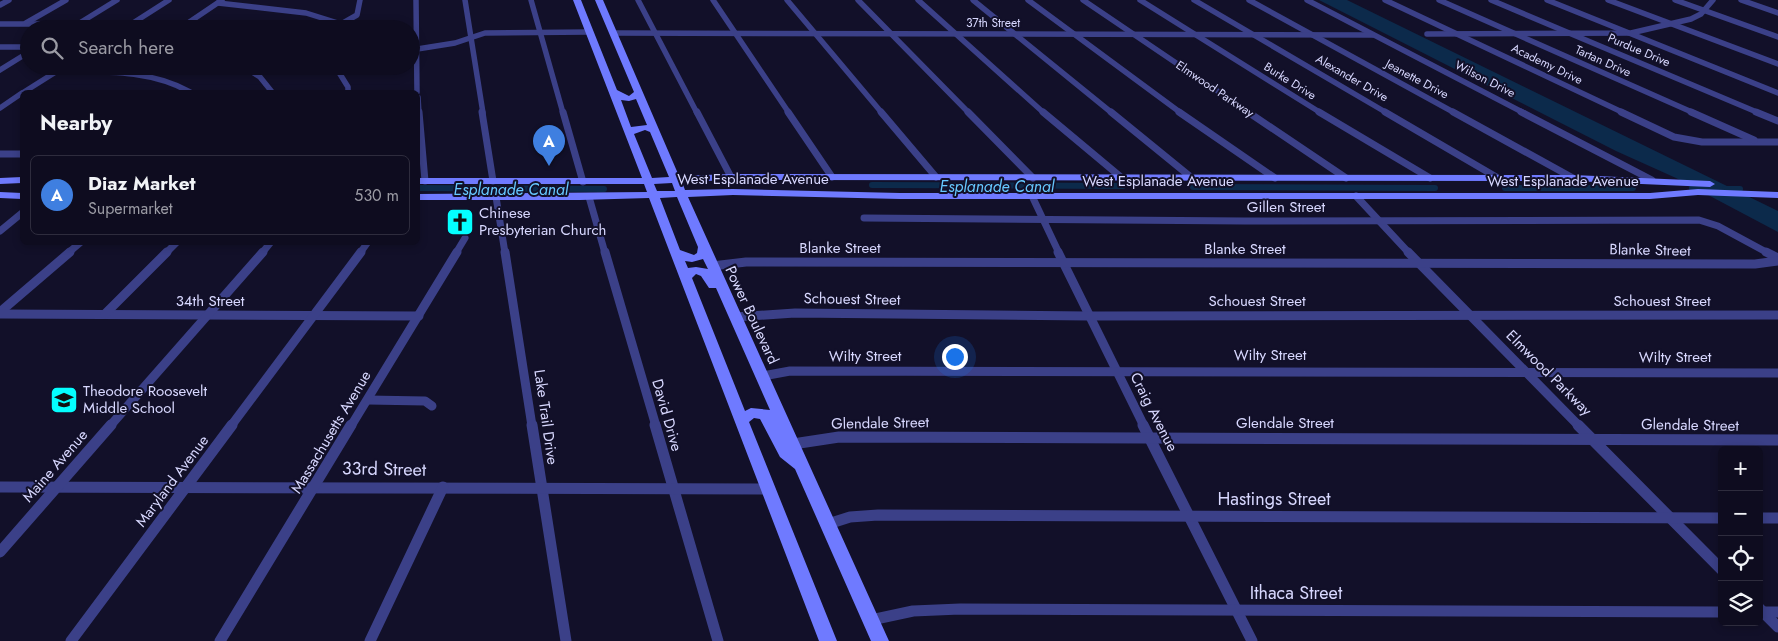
<!DOCTYPE html>
<html lang="en">
<head>
<meta charset="utf-8">
<style>
  :root { --surface:#0e0c1f; --page:#171528; --text:#f1f3f6; --muted:#9b9ba4; --line:#2e2c3d; --accent:#04ffff }
  body { margin:0; font-family:Jost,sans-serif; background:var(--page); color:var(--text) }
  .controls { position:absolute; right:15px; bottom:15px; display:grid; overflow:hidden; border-radius:8px; box-shadow:0 2px 8px #0003 }
  .controls button { width:45px; height:45px; display:grid; place-items:center; padding:0; border:0; border-bottom:1px solid var(--line); background:var(--surface); color:var(--text); font:25px sans-serif }
  .you { position:absolute; left:954px; top:356px; width:18px; height:18px; margin:-12px; border:4px solid #fff; border-radius:50%; background:#1a73e8; box-shadow:0 0 0 8px #1a73e833 }
  .badge { display:grid; place-items:center; width:32px; height:32px; border-radius:50%; background:var(--accent); color:#fff; font-size:16px; font-weight:700 }
  .pin { position:absolute; translate:-50% -41px; filter:drop-shadow(0 1px 2px #0008) }
  .pin::after { content:''; position:absolute; top:26px; width:18px; height:15px; background:inherit; clip-path:polygon(0 0,100% 0,50% 100%) }
  .list { margin:0; padding:0; list-style:none }
  h2 { display:flex; justify-content:space-between; align-items:center; height:65px; margin:0; padding:0 20px; font-size:21px }
  h2 small { font-size:16px; font-weight:400; color:var(--muted) }
  .list li { display:grid; grid-template-columns:32px 1fr auto; gap:15px; align-items:center; box-sizing:border-box; height:80px; margin:0 10px 10px; padding:0 10px; border:1px solid var(--line); border-radius:8px }
  .list b { display:block; font-size:19px; white-space:nowrap }
  .list p { margin:0; font-size:16px; white-space:nowrap; color:var(--muted) }
  .list em { font-size:16px; font-style:normal; color:var(--muted) }
  .icon { flex:none; width:28px; height:28px; fill:none; stroke:currentColor; stroke-width:2; stroke-linecap:round; stroke-linejoin:round }
  .map { position:relative; flex:none; width:1778px; height:641px; overflow:hidden }
  .search { position:absolute; background:var(--surface); box-shadow:0 2px 8px #0003; left:20px; top:20px; width:400px; height:55px; display:flex; align-items:center; gap:12px; box-sizing:border-box; padding:0 18px; border-radius:28px; color:var(--muted); font-size:19px }
  .panel { position:absolute; background:var(--surface); box-shadow:0 2px 8px #0003; left:20px; top:90px; width:400px; height:155px; border-radius:8px }
  .map>svg:first-child { display:block }
  .water { fill:#0c2a4b }
  .lines { fill:none; stroke-linecap:round; stroke-linejoin:round }
  .canal { stroke:#0c2a4b; stroke-width:6 }
  .street-far3 { stroke:#3b4088; stroke-width:5.5 }
  .street-far2 { stroke:#3b4088; stroke-width:7 }
  .street-far1 { stroke:#3b4088; stroke-width:9 }
  .street { stroke:#3b4088; stroke-width:11 }
  .secondary { fill:#6f7aff; fill-rule:evenodd }
  .labels { text-anchor:middle; dominant-baseline:central; stroke-width:4; stroke-linejoin:round; paint-order:stroke }
  .far-street-label { font-size:12px; fill:#d8d8ff; stroke:#121029 }
  .street-label { font-size:15px; fill:#d8d8ff; stroke:#121029 }
  .poi-label { font-size:15px; fill:#d8d8ff; stroke:#121029; text-anchor:start }
  .water-label { font-size:16px; font-style:italic; fill:#66c8ff; stroke:#121029 }
  .near-street-label { font-size:18px; fill:#d8d8ff; stroke:#121029 }
</style>
</head>
<body>
<div class="map">
<svg width="1778" height="641" viewBox="0 0 1778 641">
  <rect width="100%" height="100%" fill="#121029"/>
  <path class="water" d="M1319,0H1347L1778,211V232L1676,178L1616,151Z"/>
  <g class="lines">
    <g class="canal">
      <path d="M872,185L1123,186"/>
      <path d="M1193,187L1435,188"/>
      <path d="M418,188L604,189"/>
      <path d="M1505,188H1633"/>
      <path d="M1692,188H1706"/>
      <path d="M1725,189H1740"/>
    </g>
    <g class="street-far3">
      <path d="M416,0L417,92"/>
      <path d="M465,0L483,113"/>
      <path d="M531,0L563,113"/>
      <path d="M638,0L697,113"/>
      <path d="M713,0L789,113"/>
      <path d="M787,0L882,113"/>
      <path d="M858,0L969,113"/>
      <path d="M918,0L1044,113"/>
      <path d="M973,0L1112,113"/>
      <path d="M1028,0L1181,113"/>
      <path d="M1083,0L1250,113"/>
      <path d="M1140,0L1321,113"/>
      <path d="M1194,0L1387,113"/>
      <path d="M1249,0L1455,113"/>
      <path d="M1307,0L1524,113"/>
      <path d="M1385,0L1624,113"/>
      <path d="M1439,0L1694,113"/>
      <path d="M1491,0L1759,113"/>
      <path d="M1547,0L1778,93"/>
      <path d="M1608,0L1778,64"/>
      <path d="M1675,0L1778,37"/>
      <path d="M1741,0L1778,13"/>
      <path d="M218,3L306,13L357,29"/>
      <path d="M0,5L9,0"/>
      <path d="M26,23L66,0"/>
      <path d="M133,23L169,0"/>
      <path d="M343,23L357,15L360,0"/>
      <path d="M0,24H158L232,29"/>
      <path d="M78,24L117,0"/>
      <path d="M185,25L222,0"/>
      <path d="M613,33L1373,35"/>
      <path d="M1427,34L1631,33L1691,19L1701,14L1713,0"/>
      <path d="M0,47H29"/>
      <path d="M411,50L455,43L485,33L589,32"/>
      <path d="M243,66L260,77L272,92"/>
      <path d="M335,66L348,87V92"/>
      <path d="M0,70L29,52"/>
      <path d="M57,71C102,72 149,69 190,92"/>
      <path d="M24,92L62,68"/>
      <path d="M418,97L419,113"/>
      <path d="M0,108L22,93"/>
    </g>
    <g class="street-far2">
      <path d="M419,112L425,181"/>
      <path d="M482,112L493,181"/>
      <path d="M563,112L583,182"/>
      <path d="M697,112L731,177"/>
      <path d="M788,112L832,177"/>
      <path d="M881,112L936,177"/>
      <path d="M968,112L1033,178"/>
      <path d="M1043,112L1122,178"/>
      <path d="M1111,112L1192,178"/>
      <path d="M1179,112L1275,178"/>
      <path d="M1248,112L1346,178"/>
      <path d="M1319,112L1430,178"/>
      <path d="M1385,112L1498,178"/>
      <path d="M1453,112L1573,178"/>
      <path d="M1521,112L1652,180"/>
      <path d="M1621,112L1674,137L1702,142H1778"/>
      <path d="M1691,112L1754,140"/>
      <path d="M1756,112L1778,121"/>
      <path d="M0,154H22"/>
      <path d="M1032,196L1059,253"/>
      <path d="M1356,196L1409,253"/>
      <path d="M496,197L505,253"/>
      <path d="M589,197L605,253"/>
      <path d="M864,218L1245,221L1699,220L1718,226L1768,253"/>
      <path d="M0,231L22,213"/>
      <path d="M68,253L81,242"/>
      <path d="M166,253L177,242"/>
      <path d="M262,253L271,242"/>
      <path d="M360,253L368,242"/>
      <path d="M456,253L465,238"/>
    </g>
    <g class="street-far1">
      <path d="M505,252L532,426"/>
      <path d="M605,252L656,426"/>
      <path d="M1058,252L1144,426"/>
      <path d="M1408,252L1579,426"/>
      <path d="M1766,252L1778,258"/>
      <path d="M712,266L746,262L1755,264L1778,261"/>
      <path d="M0,312L70,252"/>
      <path d="M0,314L419,316"/>
      <path d="M105,314L167,252"/>
      <path d="M736,317L795,313L1088,316L1778,315"/>
      <path d="M763,376L790,371L1778,373"/>
      <path d="M368,400L425,401L432,406"/>
      <path d="M110,426L263,252"/>
      <path d="M231,426L361,252"/>
      <path d="M351,426L457,252"/>
    </g>
    <g class="street">
      <path d="M532,425L566,641"/>
      <path d="M655,425L718,641"/>
      <path d="M1143,425L1252,641"/>
      <path d="M1578,425L1722,570"/>
      <path d="M793,444L839,437L1778,440"/>
      <path d="M0,487L768,489"/>
      <path d="M1759,518H1778"/>
      <path d="M828,524L850,517L878,515L1722,518"/>
      <path d="M0,552L111,425"/>
      <path d="M1759,608L1778,627"/>
      <path d="M1761,612H1778"/>
      <path d="M871,620L913,611L960,609L1722,612"/>
      <path d="M71,641L232,425"/>
      <path d="M220,641L351,425"/>
      <path d="M370,641L443,487"/>
    </g>
    <g class="secondary">
      <path d="M573,0H581L617,90L629,96L634,92L595,0H603L679,176L731,174L1573,175L1710,181L1715,184L1710,187L1573,181L731,180L682,182L685,190L733,189L900,193H1650L1698,189L1778,192V198L1698,195L1650,199H900L733,195L688,197L889,641H871L795,469L780,457L760,419L754,418L749,422L837,641H819L649,198L580,200H418V194L647,192L644,184H418V178H642ZM636,99L647,125L631,127L621,100L629,101ZM645,130L650,132L669,177L652,178L634,134ZM672,183L675,191H657L654,184ZM677,197L698,247L697,253L694,255L680,250L660,198ZM703,259L708,269L696,267L688,268L685,261L692,262ZM696,274L701,276L709,288H716L770,410L751,408L745,411L692,278Z"/>
      <path d="M22,177V183L0,184V178Z"/>
      <path d="M0,192L22,193V199L0,198Z"/>
    </g>
  </g>
  <defs>
    <g id="church-square" transform="scale(1.4375)"><rect x="-9" y="-9" width="18" height="18" rx="4" fill="#04ffff" stroke="#121029"/><path d="M-1.2-6h2.4v3.5h3.3v2.4h-3.3V6h-2.4V-.1h-3.3v-2.4h3.3Z" fill="#111"/></g>
    <g id="school-square" transform="scale(1.4375)"><rect x="-9" y="-9" width="18" height="18" rx="4" fill="#04ffff" stroke="#121029"/><path d="M0-5L7-2L0 1L-7-2ZM-4 1L0 2.5L4 1V4Q0 6-4 4Z" fill="#111"/></g>
  </defs>
  <g fill-rule="evenodd">
    <use href="#church-square" x="460" y="222"/>
    <use href="#school-square" x="64" y="400"/>
  </g>
  <g class="labels">
    <g class="far-street-label">
      <text x="993" y="23">37th Street</text>
      <text transform="translate(1639 50) rotate(23)">Purdue Drive</text>
      <text transform="translate(1603 61) rotate(24)">Tartan Drive</text>
      <text transform="translate(1547 64) rotate(26)">Academy Drive</text>
      <text transform="translate(1352 78) rotate(30)">Alexander Drive</text>
      <text transform="translate(1417 79) rotate(28)">Jeanette Drive</text>
      <text transform="translate(1485 79) rotate(27)">Wilson Drive</text>
      <text transform="translate(1290 81) rotate(32)">Burke Drive</text>
      <text transform="translate(1215 89) rotate(34)">Elmwood Parkway</text>
    </g>
    <g class="street-label">
      <text x="753" y="179">West Esplanade Avenue</text>
      <text x="1158" y="181">West Esplanade Avenue</text>
      <text x="1563" y="181">West Esplanade Avenue</text>
      <text x="1286" y="207">Gillen Street</text>
      <text x="840" y="248">Blanke Street</text>
      <text x="1245" y="249">Blanke Street</text>
      <text transform="translate(1650 250) rotate(1)">Blanke Street</text>
      <text transform="translate(852 299) rotate(1)">Schouest Street</text>
      <text x="210" y="301">34th Street</text>
      <text x="1257" y="301">Schouest Street</text>
      <text x="1662" y="301">Schouest Street</text>
      <text transform="translate(752 315) rotate(65)">Power Boulevard</text>
      <text x="1270" y="355">Wilty Street</text>
      <text x="865" y="356">Wilty Street</text>
      <text x="1675" y="357">Wilty Street</text>
      <text transform="translate(1549 373) rotate(45)">Elmwood Parkway</text>
      <text transform="translate(1154 412) rotate(63)">Craig Avenue</text>
      <text transform="translate(667 415) rotate(74)">David Drive</text>
      <text transform="translate(546 417) rotate(82)">Lake Trail Drive</text>
      <text transform="translate(880 423) rotate(-1)">Glendale Street</text>
      <text x="1285" y="423">Glendale Street</text>
      <text transform="translate(1690 425) rotate(1)">Glendale Street</text>
      <text transform="translate(331 432) rotate(-59)">Massachusetts Avenue</text>
      <text transform="translate(55 466) rotate(-49)">Maine Avenue</text>
      <text transform="translate(172 481) rotate(-53)">Maryland Avenue</text>
    </g>
    <g class="poi-label">
      <text x="479" y="213">Chinese<tspan x="479" dy="17">Presbyterian Church</tspan></text>
      <text x="83" y="391">Theodore Roosevelt<tspan x="83" dy="17">Middle School</tspan></text>
    </g>
    <g class="water-label">
      <text x="997" y="186">Esplanade Canal</text>
      <text x="511" y="189">Esplanade Canal</text>
    </g>
    <g class="near-street-label">
      <text transform="translate(384 469) rotate(1)">33rd Street</text>
      <text x="1274" y="499">Hastings Street</text>
      <text x="1296" y="593">Ithaca Street</text>
    </g>
  </g>
</svg>
<div class="controls">
<button>+</button>
<button>−</button>
<button><svg class="icon" aria-label="locate" viewBox="0 0 24 24"><circle cx="12" cy="12" r="6"/><path d="M12 2v4M12 18v4M2 12h4M18 12h4"/></svg></button>
<button><svg class="icon" aria-label="layers" viewBox="0 0 24 24"><path d="M12 4l9 5-9 5-9-5zM3 14l9 5 9-5"/></svg></button>
</div>
<div class="you"></div>
<div class="pin badge" style="left:549px;top:166px;background:#3f7fe0">A</div>
<div class="search"><svg class="icon" aria-label="search" viewBox="0 0 24 24"><circle cx="10" cy="10" r="6"/><path d="M15 15l6 6"/></svg>Search here</div>
<section class="panel">
<h2>Nearby<small></small></h2>
<ul class="list">
<li><span class="badge" style="background:#3f7fe0">A</span><div><b>Diaz Market</b><p>Supermarket</p></div><em>530 m</em></li>
</ul>
</section>
</div>
</body>
</html>
